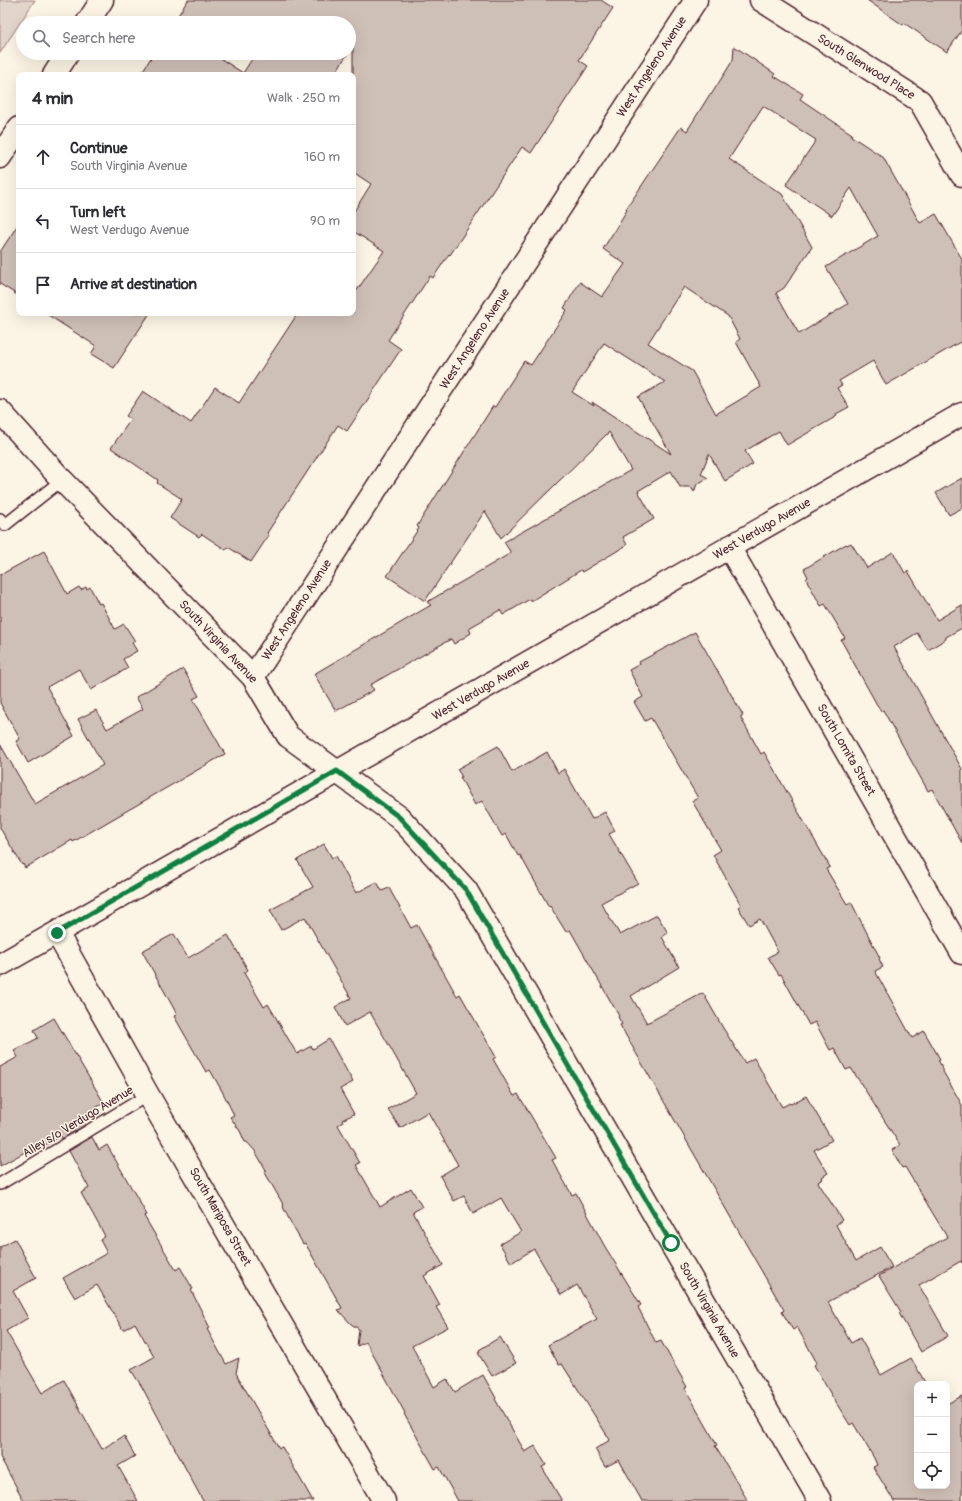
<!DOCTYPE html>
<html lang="en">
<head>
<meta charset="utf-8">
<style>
  :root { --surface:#fff; --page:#f2f2f3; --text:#2b2b33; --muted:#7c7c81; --line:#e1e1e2 }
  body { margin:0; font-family:Pangolin,sans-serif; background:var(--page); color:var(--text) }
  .controls { position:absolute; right:12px; bottom:12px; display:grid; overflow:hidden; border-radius:8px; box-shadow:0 4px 16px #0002 }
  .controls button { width:36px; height:36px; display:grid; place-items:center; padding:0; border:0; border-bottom:1px solid var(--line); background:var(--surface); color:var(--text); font:20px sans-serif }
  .stop { position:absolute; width:12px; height:12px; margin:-9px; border:3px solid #0b8043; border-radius:50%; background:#fff }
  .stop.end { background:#0b8043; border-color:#fff; box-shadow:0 1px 4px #0008 }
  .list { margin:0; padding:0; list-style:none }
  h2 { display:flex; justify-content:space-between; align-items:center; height:52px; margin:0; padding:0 16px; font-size:17px }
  h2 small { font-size:13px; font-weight:400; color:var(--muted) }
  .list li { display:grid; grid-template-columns:26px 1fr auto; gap:12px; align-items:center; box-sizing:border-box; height:64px; padding:0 16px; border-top:1px solid var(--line) }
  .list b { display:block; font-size:15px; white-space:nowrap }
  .list p { margin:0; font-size:13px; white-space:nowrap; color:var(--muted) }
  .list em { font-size:13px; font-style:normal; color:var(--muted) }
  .icon { flex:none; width:22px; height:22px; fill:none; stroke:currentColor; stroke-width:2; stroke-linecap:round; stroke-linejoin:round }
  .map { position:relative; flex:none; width:962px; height:1501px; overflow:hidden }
  .search { position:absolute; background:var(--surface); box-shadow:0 4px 16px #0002; left:16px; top:16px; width:340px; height:44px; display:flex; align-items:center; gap:10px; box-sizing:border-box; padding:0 14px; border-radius:22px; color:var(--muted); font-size:15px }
  .panel { position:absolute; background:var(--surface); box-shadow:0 4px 16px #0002; left:16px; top:72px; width:340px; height:244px; border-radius:8px }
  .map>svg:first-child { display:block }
  .green { fill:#e2d5ca; stroke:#967a7a }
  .building { fill:#cfc0b7; stroke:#4a1f2b; fill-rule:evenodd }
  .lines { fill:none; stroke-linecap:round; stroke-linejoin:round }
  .service-casing { stroke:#4a1f2b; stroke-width:14 }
  .minor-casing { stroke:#4a1f2b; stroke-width:25 }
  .secondary-casing { stroke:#4a1f2b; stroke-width:25 }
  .service { stroke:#fcf5e5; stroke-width:11 }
  .minor { stroke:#fcf5e5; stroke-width:22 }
  .secondary { stroke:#fcf5e5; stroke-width:22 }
  .route { stroke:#0b8043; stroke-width:5 }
  .labels { text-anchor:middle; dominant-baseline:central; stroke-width:3; stroke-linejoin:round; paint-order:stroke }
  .street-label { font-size:12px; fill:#4a1f2b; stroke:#fcf5e5 }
</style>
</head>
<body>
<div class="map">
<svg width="962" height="1501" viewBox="0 0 962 1501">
  <rect width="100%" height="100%" fill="#fcf5e5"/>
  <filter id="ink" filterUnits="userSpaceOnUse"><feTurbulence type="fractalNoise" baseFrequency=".025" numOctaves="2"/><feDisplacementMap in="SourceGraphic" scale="8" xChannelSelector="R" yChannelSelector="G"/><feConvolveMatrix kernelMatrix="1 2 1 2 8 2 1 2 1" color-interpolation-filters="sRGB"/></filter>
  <g filter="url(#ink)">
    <path class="green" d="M0,0H35L0,53Z"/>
    <g class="building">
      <path d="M188,0H601L613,8L579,60L588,66L531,153L522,147L450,255L449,254L433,278L430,276L388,340L401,349L347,431L338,425L267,533L269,535L251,562L228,547L226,550L202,534L199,537L170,518L182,499L157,483L158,480L111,448L131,419L126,416L143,391L191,423L215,387L239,403L298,313H353V296L384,251L353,231V213L371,184L353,172V46L349,52V23H173Z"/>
      <path d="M867,0H962V30L947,52L904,23L903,25Z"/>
      <path d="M734,46L775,74L774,76L803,94L800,99L852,134L851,136L883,157L920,223L936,214L962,259V341L886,385L873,361L839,381L842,385L837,388L849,407L836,414L837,416L787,445L779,431L745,451L753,464L725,481L709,454L701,474L708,478L697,484L694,492L691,487H680L671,471L638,491L654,519L623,537L627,545L582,572L581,570L531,601L530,599L503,615L500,610L469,628L471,633L454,644L451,639L370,685L374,690L336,711L314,674L431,605L427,602L511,553L504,542L631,470L609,432L501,538L485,511L425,601L387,576L419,528L417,526L493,406L495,407L524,361L531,365L567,310L564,308L580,282L602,297L625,264L603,249L627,210L626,209L681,127L687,131L710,94L711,95L733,60ZM763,106L816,140L786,185L832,216L851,188L878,236L826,267L848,304L799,334L776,293L784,288L812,247L782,194L729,159ZM684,287L728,316L740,339L736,342L761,387L716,414L692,371L648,343ZM604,343L665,382L638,397L671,454L592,402L594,406L572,392Z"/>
      <path d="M154,53H212L243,73L256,53H348L334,75H140Z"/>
      <path d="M19,223V296L0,284V252Z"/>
      <path d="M45,313H150L114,368L91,354L96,346Z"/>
      <path d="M962,478V508L949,515L936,493Z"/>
      <path d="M851,543L867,568L893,552L905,573L908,571L937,620L962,605V628L946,637V639L928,650L917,633L894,647L962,769V843L932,789L928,791L883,710L881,712L841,640L845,638L825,604L821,606L806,579L808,577L804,569L846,544L847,545Z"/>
      <path d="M44,551L67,594L79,587L81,590L86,587L87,589L90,587L99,604L101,603L115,629L124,624L135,641L132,643L137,651L123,659L128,668L91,690L79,669L47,687L74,736L28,763L16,741L20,739L0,703V575Z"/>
      <path d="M695,632L743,715L741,716V718L761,754L764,752L830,867L826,869L847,904L851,902L880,958L879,959L883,967L875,971L912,1038L924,1031L940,1059L938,1060L942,1067L941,1068L962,1105V1263L961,1261L919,1285L948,1336L921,1352L899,1313L901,1312L879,1276L947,1237L905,1167L902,1168L892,1150L900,1145L851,1068L846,1070L834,1048L830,1050L815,1022L809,1025L781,974L779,975L768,957L778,952L760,919L749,925L738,907L741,905L713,855L721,850L692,801L698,798L651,718L645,721L634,702L643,697L629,670L640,664L639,662Z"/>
      <path d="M183,669L199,696L193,699L225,754L73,842L72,840L25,868L23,864L22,865L0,828V744L35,804L103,765L78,719L96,710L107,729L143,709L136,697Z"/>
      <path d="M498,746L512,772L547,752L558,773L564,769L592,819L605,812L615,831L609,834L638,883L601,903L620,935L657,915L668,933L662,937L679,967L631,996L647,1023L703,993L723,1028L745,1063L754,1058L782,1107L790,1103L791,1104L806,1096L832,1140L814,1150L828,1173L822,1177L823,1179L818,1182L842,1220L836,1225L856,1261L880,1247L892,1267L828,1302L851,1343L860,1338L881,1375L911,1358L926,1384H917V1486H947V1404L962,1396V1501H894L873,1467L877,1465L874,1458L853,1423L850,1425L833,1398L814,1365L817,1363L797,1327L793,1330L782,1312L784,1310L644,1067L620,1025L622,1024L618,1017L619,1016L570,930L566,932L550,906L549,907L520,855L518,856L506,834L502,836L482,801L475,805L460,777H462L457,769Z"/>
      <path d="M324,844L332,858L336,856L356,893L377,882L382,891L389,888L411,928L417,925L457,996L460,994L496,1057L493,1059L514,1096L518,1094L556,1158L552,1160L572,1195L576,1193L604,1245L641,1305L638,1307L656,1343L661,1341L687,1387L685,1388L717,1445L715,1446L748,1501H642L619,1460L605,1467L595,1449L610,1440L562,1364L559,1365L548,1345L597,1319L577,1285L561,1295L534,1249L511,1263L500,1244L521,1232L501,1198L473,1214L464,1196L454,1201L440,1176L458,1165L428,1112L400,1128L388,1109L416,1093L370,1012L345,1026L335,1007L351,998L305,917L281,930L270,910L313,887L297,860Z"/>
      <path d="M174,934L188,958L228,935L248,970L244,973L264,1007L268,1004L297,1054L311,1046L313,1049L329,1039L353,1082L340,1089L354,1114L342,1120L343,1122L338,1125L360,1163L356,1165L380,1207L411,1188L422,1207L413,1212L443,1265L424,1276L440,1305L436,1307L448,1327L412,1346L434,1387L447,1379L455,1392L483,1375L496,1398L495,1399L525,1452L535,1446L546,1465L542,1467L562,1501H458L439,1467L435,1469L404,1414L405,1413L366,1342L357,1346L359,1329L351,1324L338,1310L342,1308L305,1243L303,1244L292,1225L283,1207L284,1206L264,1171L266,1170L255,1151L247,1142H245L240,1131L230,1117L234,1115L222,1091L210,1070L206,1072L174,1016L177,1015L173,1007L142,951Z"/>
      <path d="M54,1018L104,1103L80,1117L85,1125L62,1139L61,1136L40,1148L39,1144L0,1166V1067L18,1057L14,1051L38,1038L34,1030Z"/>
      <path d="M92,1137L99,1150L107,1145L147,1215L144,1216L176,1270L180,1267L193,1289L191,1290L210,1328L207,1329L226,1364L239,1358L236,1373L279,1448L282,1447L313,1501H203L142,1387L131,1370L154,1357L135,1323L123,1330L97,1285L75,1298L63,1278L107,1253L100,1240L105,1236L81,1193L89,1188L69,1151Z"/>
      <path d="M15,1239L36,1278L13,1291L28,1318L6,1331L42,1393L64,1380L102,1449L124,1436L135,1456L118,1466L138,1501H24L0,1457V1247Z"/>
      <path d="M500,1337L516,1363L492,1376L478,1353L480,1352L479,1350Z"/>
    </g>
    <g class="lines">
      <g class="service-casing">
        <g id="service">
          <path d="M0,519L5,525L62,480"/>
          <path d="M0,1184L148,1095"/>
        </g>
      </g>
      <g class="minor-casing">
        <g id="minor">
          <path d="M761,0L920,101L962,175"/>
          <path d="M0,411L62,480L253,677L288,736L399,817L466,890L820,1501"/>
          <path d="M729,547L962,953"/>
          <path d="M253,677L696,0"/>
          <path d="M57,933L148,1095L384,1501"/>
        </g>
      </g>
      <g class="secondary-casing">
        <g id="secondary">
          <path d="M87,23L102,0"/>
          <path d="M54,75L68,53"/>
          <path d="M0,157L19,128"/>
          <path d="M0,965L962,414"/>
        </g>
      </g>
      <use href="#service" class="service"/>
      <use href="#minor" class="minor"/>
      <use href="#secondary" class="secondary"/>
    </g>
  </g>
  <g class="lines" filter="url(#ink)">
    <path class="route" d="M57,933L337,771L399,817L466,890L671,1243"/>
  </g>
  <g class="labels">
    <g class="street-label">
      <text transform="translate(652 67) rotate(-57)">West Angeleno Avenue</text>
      <text transform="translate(866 67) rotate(32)">South Glenwood Place</text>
      <text transform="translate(475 339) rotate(-57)">West Angeleno Avenue</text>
      <text transform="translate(762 529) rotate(-30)">West Verdugo Avenue</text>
      <text transform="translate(297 610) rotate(-57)">West Angeleno Avenue</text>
      <text transform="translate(218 642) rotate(47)">South Virginia Avenue</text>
      <text transform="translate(481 690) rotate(-30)">West Verdugo Avenue</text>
      <text transform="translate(846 750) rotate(60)">South Lomita Street</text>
      <text transform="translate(78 1122) rotate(-31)">Alley s/o Verdugo Avenue</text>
      <text transform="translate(220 1217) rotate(60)">South Mariposa Street</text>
      <text transform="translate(709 1310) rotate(60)">South Virginia Avenue</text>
    </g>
  </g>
</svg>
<div class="controls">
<button>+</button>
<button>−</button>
<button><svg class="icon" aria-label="locate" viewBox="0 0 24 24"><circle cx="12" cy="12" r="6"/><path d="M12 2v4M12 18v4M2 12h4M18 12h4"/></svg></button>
</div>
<div class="stop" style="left:671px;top:1243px"></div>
<div class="stop end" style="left:57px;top:933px"></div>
<div class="search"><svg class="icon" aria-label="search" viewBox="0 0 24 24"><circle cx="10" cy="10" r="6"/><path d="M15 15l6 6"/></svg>Search here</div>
<section class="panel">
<h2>4 min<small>Walk · 250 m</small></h2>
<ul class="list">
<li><svg class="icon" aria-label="ahead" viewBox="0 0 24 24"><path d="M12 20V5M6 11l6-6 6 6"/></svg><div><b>Continue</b><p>South Virginia Avenue</p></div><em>160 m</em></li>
<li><svg class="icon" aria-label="left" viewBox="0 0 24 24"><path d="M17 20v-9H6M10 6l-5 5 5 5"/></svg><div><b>Turn left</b><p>West Verdugo Avenue</p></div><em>90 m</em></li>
<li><svg class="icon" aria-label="arrive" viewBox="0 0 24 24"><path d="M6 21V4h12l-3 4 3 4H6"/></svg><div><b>Arrive at destination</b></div></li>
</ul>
</section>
</div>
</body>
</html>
